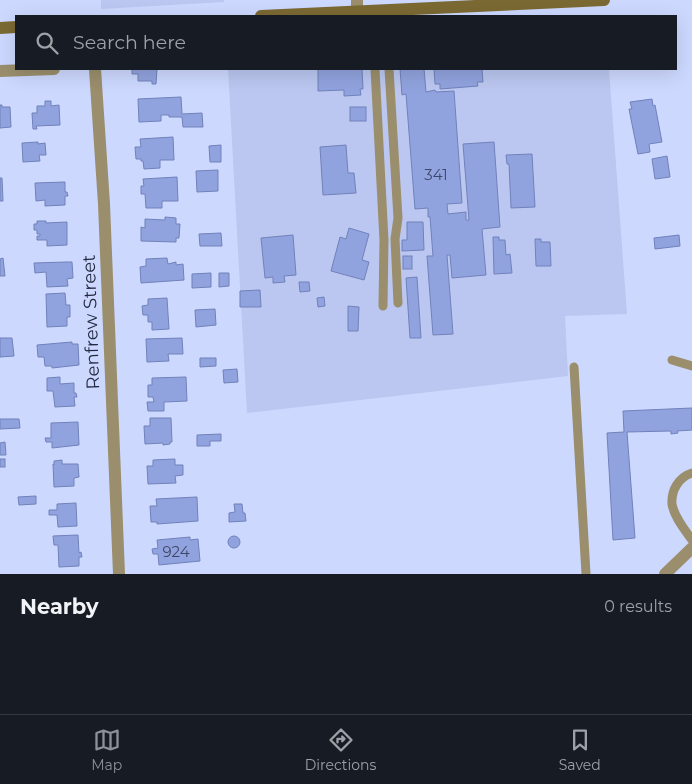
<!DOCTYPE html>
<html lang="en">
<head>
<meta charset="utf-8">
<style>
  :root { --surface:#171b24; --page:#20242c; --text:#f1f3f6; --muted:#9ea1a6; --line:#363941; --accent:#8c9099 }
  body { margin:0; font-family:Montserrat,sans-serif; background:var(--page); color:var(--text) }
  .list { margin:0; padding:0; list-style:none }
  h2 { display:flex; justify-content:space-between; align-items:center; height:65px; margin:0; padding:0 20px; font-size:21px }
  h2 small { font-size:16px; font-weight:400; color:var(--muted) }
  .icon { flex:none; width:28px; height:28px; fill:none; stroke:currentColor; stroke-width:2; stroke-linecap:round; stroke-linejoin:round }
  .map { position:relative; flex:none; width:692px; height:574px; overflow:hidden }
  .search { position:absolute; background:var(--surface); box-shadow:0 5px 20px #0002; left:15px; right:15px; top:15px; height:55px; display:flex; align-items:center; gap:12px; box-sizing:border-box; padding:0 18px; border-radius:0px; color:var(--muted); font-size:19px }
  .sheet { height:140px; background:var(--surface) }
  nav { display:flex; justify-content:space-around; align-items:center; box-sizing:border-box; height:70px; border-top:1px solid var(--line); background:var(--surface); font-size:14px; color:var(--muted) }
  nav a { display:grid; justify-items:center; gap:2px }
  nav .on { color:var(--accent) }
  .map>svg:first-child { display:block }
  .built { fill:#bbc7f0 }
  .building { fill:#91a3de; stroke:#7181ba }
  .lines { fill:none; stroke-linecap:round; stroke-linejoin:round }
  .lane { stroke:#9a8e6c; stroke-width:9 }
  .street { stroke:#9a8e6c; stroke-width:12 }
  .secondary { stroke:#7b6933; stroke-width:12 }
  .labels { text-anchor:middle; dominant-baseline:central; stroke-width:4.5; stroke-linejoin:round; paint-order:stroke }
  .number-label { font-size:15px; fill:#3e4868 }
  .street-label { font-size:18px; fill:#222941; stroke:#ccd8fe }
</style>
</head>
<body>
<div class="map">
<svg width="692" height="574" viewBox="0 0 692 574">
  <rect width="100%" height="100%" fill="#ccd8fe"/>
  <g class="built">
    <path d="M101,0H224V2L101,9Z"/>
    <path d="M228,69H609L627,314L565,316L568,376L247,413Z"/>
  </g>
  <g class="building">
    <path d="M132,69H157L156,84H152V81H138V74H132Z"/>
    <path d="M318,69H362L363,89H360L361,95L344,96V90L318,91Z"/>
    <path d="M400,69H424L426,92L435,90L436,92L454,91L462,203L447,204L448,214L466,212V220H469L463,144L494,142L500,227L482,229L486,275L452,278L450,255H447L453,334L433,335L427,256H433L430,217H428V208L415,209L406,94L402,95Z"/>
    <path d="M434,69H482L483,82H477L478,86L440,89V84H435Z"/>
    <path d="M181,97L182,114L202,113L203,127H183L182,117H169V115H161V121L139,122L138,99Z"/>
    <path d="M652,99L653,106L655,105L662,142L649,144L650,152L638,154L629,109H632L630,102Z"/>
    <path d="M45,101H51V106L59,105L60,125L36,126L37,129H33L32,113H37V106H45Z"/>
    <path d="M0,105H2V107H10L11,127L0,128Z"/>
    <rect x="350" y="107" width="16" height="14"/>
    <path d="M173,137L174,160H160V168L144,169L143,161H141V159H136L135,147H141L140,139Z"/>
    <path d="M38,142V144L45,143L46,155H39L40,161L23,162L22,143Z"/>
    <path d="M221,145V162H210L209,146Z"/>
    <path d="M346,145L348,173H354L356,193L323,195L320,147Z"/>
    <path d="M532,154L535,207L511,208L509,164H507L506,155Z"/>
    <path d="M667,156L670,177L655,179L652,159Z"/>
    <path d="M218,170V191L197,192L196,171Z"/>
    <path d="M177,177L178,201H162V208H146L145,194H141V186H144L143,179Z"/>
    <path d="M0,178H2L3,201H0Z"/>
    <path d="M65,182V192H67L68,196H65V205L45,206V200L36,201L35,183Z"/>
    <path d="M165,217L176,218V224H180L179,238H176V242L141,241V227L145,228V219L165,220Z"/>
    <path d="M37,221H46V223L67,222V245L47,246V240H37V236H40V234H37V230H34V224H37Z"/>
    <path d="M407,222H423L424,250L402,251V240H407Z"/>
    <path d="M349,228L369,234L362,260L369,262L364,280L331,271L340,237L346,239Z"/>
    <path d="M221,233L222,246H200L199,234Z"/>
    <path d="M293,235L296,275L284,276L285,282L273,283V277L265,278L261,238Z"/>
    <path d="M679,235L680,246L655,249L654,238Z"/>
    <path d="M493,237H499V240H505L506,255L510,254L512,273L494,274Z"/>
    <path d="M535,239H541V242H550L551,266H536Z"/>
    <rect x="403" y="256" width="9" height="13"/>
    <path d="M3,258L5,276H0V259Z"/>
    <path d="M167,258L168,264L176,262V265L183,264L184,280L141,283L140,267L146,266V259Z"/>
    <path d="M66,262H72L73,278L67,279L68,286L47,287L46,272L35,273L34,263Z"/>
    <path d="M211,273V287L192,288V274Z"/>
    <path d="M219,273H229V286L219,287Z"/>
    <path d="M417,277L421,338H410L406,278Z"/>
    <path d="M299,282H309L310,291L300,292Z"/>
    <path d="M260,290L261,307H240V291Z"/>
    <path d="M65,293L66,305H70V317H67V326L47,327L46,294Z"/>
    <path d="M324,297L325,306L318,307L317,298Z"/>
    <path d="M167,298L169,329L152,330V322H148V315H143L142,306L148,305V299Z"/>
    <path d="M348,306L359,307L358,331H348Z"/>
    <path d="M215,309L216,325L196,327L195,310Z"/>
    <path d="M0,338H12L14,356L0,357Z"/>
    <path d="M182,338L183,354H168L169,361L147,362L146,339Z"/>
    <path d="M72,342V344H78L79,365L52,368V366H45L44,357H38L37,345Z"/>
    <path d="M200,358H216V366L200,367Z"/>
    <path d="M237,369L238,382L224,383L223,370Z"/>
    <path d="M60,377V384L74,383V393H76L77,397H74L75,406L55,407L53,391H47V378Z"/>
    <path d="M186,377L187,401L164,402V411H148L147,402H154L153,397H148V385H152V378Z"/>
    <path d="M692,408V430L677,431L678,433L671,434V431L627,432L635,538L613,540L607,433L624,432L623,411Z"/>
    <path d="M150,418H171L172,442H170V444L163,445V443L145,444L144,426H150Z"/>
    <path d="M0,419H19L20,428L0,429Z"/>
    <path d="M78,422L79,445L52,448V442H46L45,438H51V423Z"/>
    <path d="M221,434V441H210V446H197V435Z"/>
    <path d="M5,442L6,455H0V443Z"/>
    <rect x="0" y="459" width="5" height="8"/>
    <path d="M175,459V465H183V475L175,476L176,483L148,484L147,466H153V460Z"/>
    <path d="M62,460V464H78L79,477L74,478V486L54,487L53,464L54,465V461Z"/>
    <path d="M36,496V504L19,505L18,497Z"/>
    <path d="M197,497L198,521L157,524V522H151L150,506H157L156,499Z"/>
    <path d="M76,503L77,526L58,527L57,515H49V510H57V504Z"/>
    <path d="M234,504H242L243,513H245L246,521L229,522V513L235,512Z"/>
    <path d="M78,535L79,553L81,552L82,557H79V566L59,567L58,545H54L53,536Z"/>
    <circle cx="234" cy="542" r="6"/>
    <path d="M190,537V540L198,539L200,561L159,565L158,554H153L152,549L158,548L157,540Z"/>
  </g>
  <g class="lines">
    <g class="lane">
      <path d="M375,69L384,240L383,306"/>
      <path d="M389,69L398,218L395,239L398,303"/>
      <path d="M672,360L692,366"/>
      <path d="M574,367L586,574"/>
      <path d="M692,473C679,477 671,490 672,504C674,517 685,530 692,540"/>
    </g>
    <g class="street">
      <path d="M357,0V12"/>
      <path d="M95,69L104,204L119,574"/>
      <path d="M0,71L54,69"/>
      <path d="M665,574L692,548"/>
    </g>
    <g class="secondary">
      <path d="M261,16L604,0"/>
      <path d="M0,28L16,27"/>
    </g>
  </g>
  <g class="labels">
    <g class="number-label">
      <text x="436" y="174">341</text>
      <text x="176" y="551">924</text>
    </g>
    <g class="street-label">
      <text transform="translate(91 322) rotate(-92)">Renfrew Street</text>
    </g>
  </g>
</svg>
<div class="search"><svg class="icon" aria-label="search" viewBox="0 0 24 24"><circle cx="10" cy="10" r="6"/><path d="M15 15l6 6"/></svg>Search here</div>
</div>
<section class="sheet">
<h2>Nearby<small>0 results</small></h2>
<ul class="list">
</ul>
</section>
<nav>
<a class="on"><svg class="icon" aria-label="map" viewBox="0 0 24 24"><path d="M3 6l6-2 6 2 6-2v14l-6 2-6-2-6 2zM9 4v14M15 6v14"/></svg>Map</a>
<a><svg class="icon" aria-label="directions" viewBox="0 0 24 24"><path d="M12 3l9 9-9 9-9-9zM9 14v-3h6M13 9l2 2-2 2"/></svg>Directions</a>
<a><svg class="icon" aria-label="saved" viewBox="0 0 24 24"><path d="M7 4h10v16l-5-4-5 4z"/></svg>Saved</a>
</nav>
</body>
</html>
